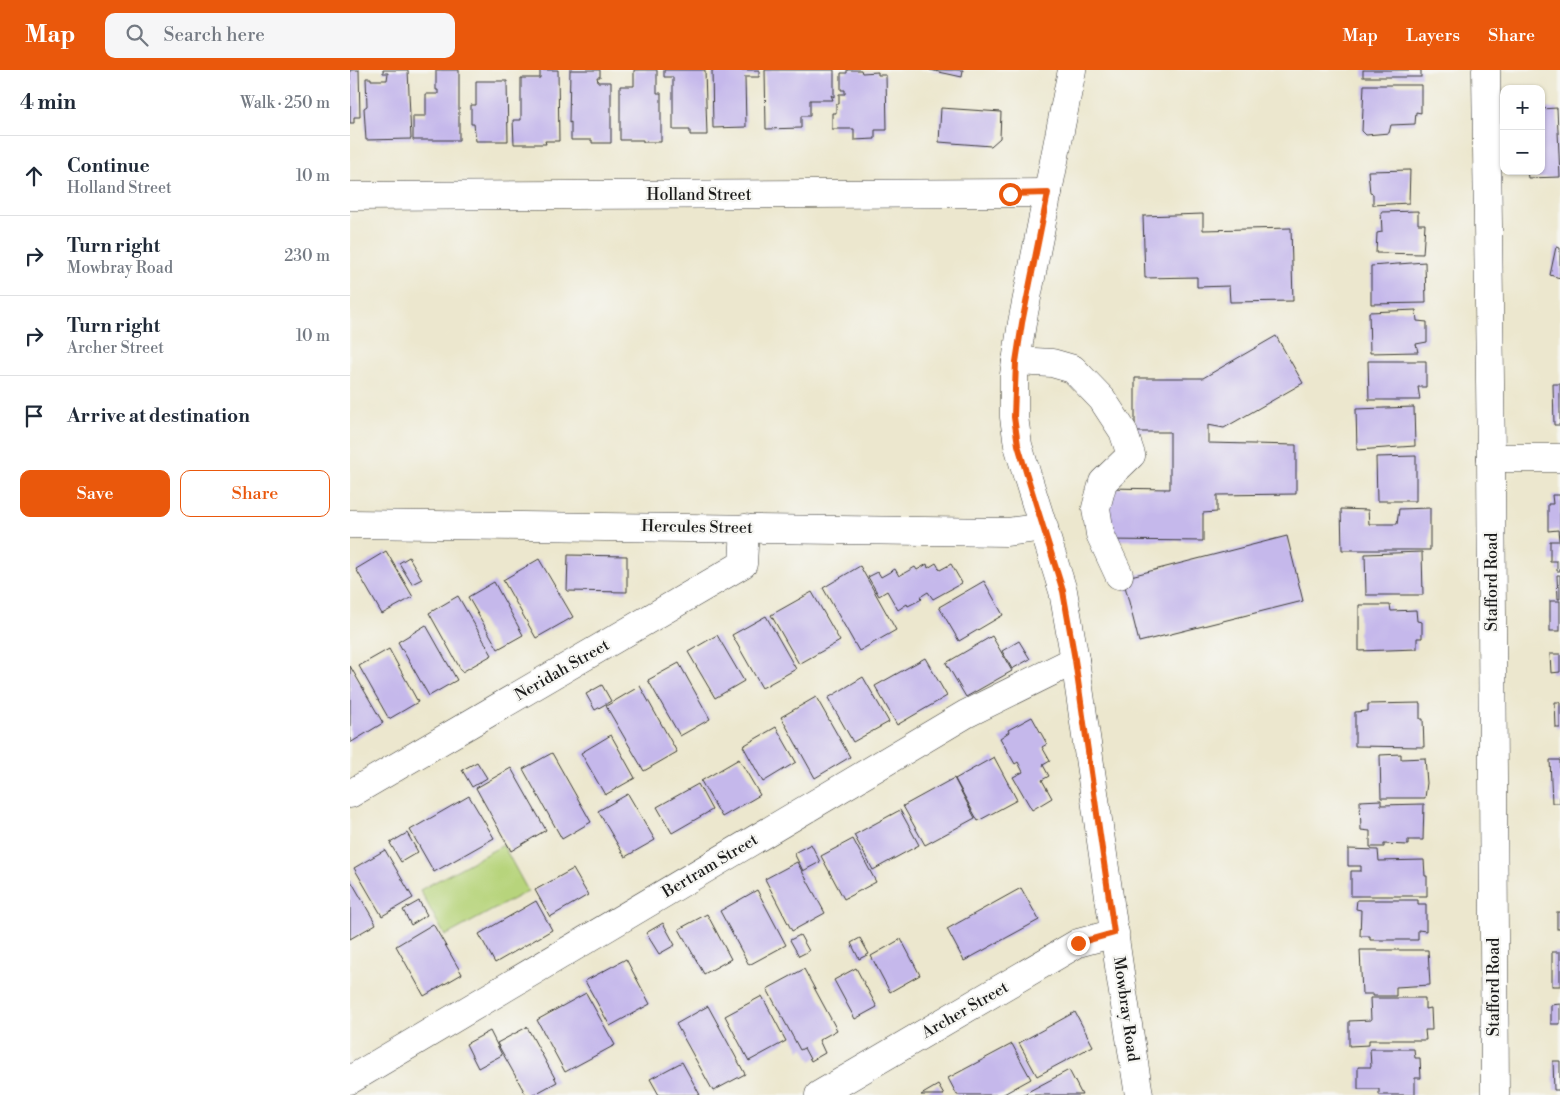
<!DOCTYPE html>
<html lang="en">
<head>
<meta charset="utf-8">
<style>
  :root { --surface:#fff; --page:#f6f6f7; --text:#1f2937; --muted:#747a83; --line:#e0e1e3; --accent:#ea580c }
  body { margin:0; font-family:"Libre Bodoni",serif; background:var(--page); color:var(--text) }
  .controls { position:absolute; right:15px; top:15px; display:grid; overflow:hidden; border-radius:10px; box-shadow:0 1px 4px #0004 }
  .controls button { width:45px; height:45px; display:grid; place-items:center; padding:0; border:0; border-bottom:1px solid var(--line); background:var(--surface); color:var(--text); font:25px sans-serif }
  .stop { position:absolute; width:15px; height:15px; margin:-11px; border:4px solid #ea580c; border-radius:50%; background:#fff }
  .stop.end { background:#ea580c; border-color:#fff; box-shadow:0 1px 5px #0008 }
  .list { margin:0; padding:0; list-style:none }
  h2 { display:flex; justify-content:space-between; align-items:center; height:65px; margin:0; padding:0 20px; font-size:21px }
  h2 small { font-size:16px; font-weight:400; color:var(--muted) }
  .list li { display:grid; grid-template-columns:32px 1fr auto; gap:15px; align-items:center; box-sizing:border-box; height:80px; padding:0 20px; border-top:1px solid var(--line) }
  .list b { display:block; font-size:19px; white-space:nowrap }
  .list p { margin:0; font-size:16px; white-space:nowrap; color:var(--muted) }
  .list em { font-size:16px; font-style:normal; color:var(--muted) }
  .actions { display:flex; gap:10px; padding:15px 20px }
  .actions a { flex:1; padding:11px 0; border:1px solid var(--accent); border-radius:10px; text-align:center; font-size:18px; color:var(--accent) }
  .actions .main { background:var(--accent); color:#fff }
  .icon { flex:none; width:28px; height:28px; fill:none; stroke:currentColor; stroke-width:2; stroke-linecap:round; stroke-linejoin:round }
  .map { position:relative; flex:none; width:1210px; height:1025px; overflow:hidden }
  header { display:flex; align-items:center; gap:30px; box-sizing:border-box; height:70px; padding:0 25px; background:var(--accent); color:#fff }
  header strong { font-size:24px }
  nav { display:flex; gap:28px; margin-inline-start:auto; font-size:18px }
  .search { width:350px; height:45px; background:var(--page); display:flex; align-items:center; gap:12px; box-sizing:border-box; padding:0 18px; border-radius:10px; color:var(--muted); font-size:19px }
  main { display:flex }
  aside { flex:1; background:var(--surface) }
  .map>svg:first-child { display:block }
  .green { fill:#b7d47b; stroke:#6a784c }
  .building { fill:#c5b8eb }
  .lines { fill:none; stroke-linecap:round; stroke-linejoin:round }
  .minor-casing { stroke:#3b3a37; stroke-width:29 }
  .major-casing { stroke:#3b3a37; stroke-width:29 }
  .minor { stroke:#fff; stroke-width:28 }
  .major { stroke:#fff; stroke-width:28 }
  .route { stroke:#ea580c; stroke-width:6 }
  .labels { text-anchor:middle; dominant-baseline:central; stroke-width:4.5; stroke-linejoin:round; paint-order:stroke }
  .street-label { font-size:16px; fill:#1c1c1c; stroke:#f6f6f2 }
</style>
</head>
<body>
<header>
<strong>Map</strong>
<div class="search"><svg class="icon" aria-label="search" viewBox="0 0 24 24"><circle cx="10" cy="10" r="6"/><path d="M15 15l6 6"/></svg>Search here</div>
<nav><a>Map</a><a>Layers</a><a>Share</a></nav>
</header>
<main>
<aside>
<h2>4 min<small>Walk · 250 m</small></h2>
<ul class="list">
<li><svg class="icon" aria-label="ahead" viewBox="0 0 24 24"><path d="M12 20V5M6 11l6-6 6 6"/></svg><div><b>Continue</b><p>Holland Street</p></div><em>10 m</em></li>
<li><svg class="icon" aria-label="right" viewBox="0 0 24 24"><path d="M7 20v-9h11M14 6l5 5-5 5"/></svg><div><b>Turn right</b><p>Mowbray Road</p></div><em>230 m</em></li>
<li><svg class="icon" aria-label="right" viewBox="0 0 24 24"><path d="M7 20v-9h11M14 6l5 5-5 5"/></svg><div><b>Turn right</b><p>Archer Street</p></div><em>10 m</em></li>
<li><svg class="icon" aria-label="arrive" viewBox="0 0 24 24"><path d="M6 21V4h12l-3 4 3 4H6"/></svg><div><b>Arrive at destination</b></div></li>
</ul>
<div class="actions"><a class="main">Save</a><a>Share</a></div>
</aside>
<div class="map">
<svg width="1210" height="1025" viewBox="0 0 1210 1025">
  <rect width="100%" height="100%" fill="#f6f6f2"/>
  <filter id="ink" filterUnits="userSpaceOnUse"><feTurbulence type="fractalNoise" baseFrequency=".02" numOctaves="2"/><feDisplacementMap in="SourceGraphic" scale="10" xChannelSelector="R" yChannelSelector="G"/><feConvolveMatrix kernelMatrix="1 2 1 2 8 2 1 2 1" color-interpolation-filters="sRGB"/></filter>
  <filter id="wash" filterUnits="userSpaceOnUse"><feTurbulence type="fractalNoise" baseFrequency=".0096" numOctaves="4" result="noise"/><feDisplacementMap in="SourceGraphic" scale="20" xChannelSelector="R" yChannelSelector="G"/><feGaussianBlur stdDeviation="1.12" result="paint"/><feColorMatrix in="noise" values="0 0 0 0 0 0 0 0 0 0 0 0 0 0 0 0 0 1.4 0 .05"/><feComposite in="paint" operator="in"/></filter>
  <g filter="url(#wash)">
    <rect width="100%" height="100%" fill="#ece7ce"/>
    <path class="green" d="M153,775L178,821L95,866L70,820Z"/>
    <g id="blocks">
      <g class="building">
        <path d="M0,0H9L10,47H4V53H0Z"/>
        <path d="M33,0H58L61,69L16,70L14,38L17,36L16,8H21V10H37L38,3H33Z"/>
        <path d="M86,0H109V70H63V46H76V24H88V20H86Z"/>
        <path d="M190,0H208L209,71H195L196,74H164L163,50H171V8H190Z"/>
        <path d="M220,0H250V7H247L248,12H261V73H242V70H221V52L219,53Z"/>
        <path d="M284,0H307V23H311V72H293V70H270V16H284Z"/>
        <path d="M314,0H355L357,65H340V60H323V7H314Z"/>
        <path d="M362,0H409V7H395L396,57L363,58Z"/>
        <path d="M415,0H484V27L481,25L483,30H460V46H451V58L416,59Z"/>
        <path d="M497,0H511L512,3L528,2V5H536L537,60H525V69L504,70V59H482V43H486V34H489V24H495V20H491V3H497Z"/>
        <path d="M580,0H613L612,7Z"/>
        <rect x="1013" y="0" width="58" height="7"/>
        <path d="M126,11H157L158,71H126L124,54H121V35H126Z"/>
        <path d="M1014,15H1071V43L1066,42L1065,54L1041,55L1039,63L1016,65L1012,61Z"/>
        <path d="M591,38L651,42L650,68L641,76L589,72Z"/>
        <path d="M1207,38L1210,107L1178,108L1177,101H1191V39Z"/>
        <path d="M1060,100L1059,133L1023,135V124L1020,123L1018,101Z"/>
        <path d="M1068,141V154H1075L1073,184L1026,183L1027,163L1032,162L1031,142Z"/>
        <path d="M853,144V160L941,158L943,231L880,232L879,216L847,217V207L795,208L793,146Z"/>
        <path d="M1206,177L1210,178V208L1200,205Z"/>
        <path d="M1075,192L1076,233L1021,234V196Z"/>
        <path d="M1066,240L1067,251L1077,252V272L1066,274L1068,282L1020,283L1019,242Z"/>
        <path d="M926,266L953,313L874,358L858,355V373L946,375V424L867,425V442L853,443V471L757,470V418L820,419V362H785V308H853Z"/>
        <path d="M1018,291H1076V317H1068L1070,330H1019Z"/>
        <path d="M1203,314H1210V355H1204Z"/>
        <path d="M1064,337L1065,376L1007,380L1006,339Z"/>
        <path d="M1066,386V431H1027L1026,387Z"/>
        <path d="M1202,425H1210V470H1209L1208,460L1198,461V434H1203Z"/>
        <path d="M1080,438V480H992L991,439L1018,440L1019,454H1047L1049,439Z"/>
        <path d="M937,466L953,531L789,572L773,508Z"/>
        <path d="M1200,471H1210V501H1207V491H1200Z"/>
        <path d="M36,481L63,527L32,544L6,499Z"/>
        <path d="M1072,482L1073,525H1016L1015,484Z"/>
        <path d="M218,485L277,486V522L217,521Z"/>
        <path d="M59,487L72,509L62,514L49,493Z"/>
        <path d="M189,489L223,547L186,568L153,510Z"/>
        <path d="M586,493L590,500L601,494L612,513L583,529L578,522L570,527L572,529L558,536L557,534L548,540L537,521L529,526L518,507L528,502L531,507L545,499L549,506L565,497L567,500L577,494L578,498Z"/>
        <path d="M510,496L546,560L509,581L473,518Z"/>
        <path d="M1207,505H1210V529H1208Z"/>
        <path d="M634,511L653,545L609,571L589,537Z"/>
        <path d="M144,512L173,565L148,579L118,527Z"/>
        <path d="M462,522L490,571L449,594L421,545Z"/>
        <path d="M108,526L142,585L112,602L79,543Z"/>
        <rect x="1200" y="531" width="10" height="30"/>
        <path d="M1009,535H1040L1041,541L1066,540L1067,551L1072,552V568H1067V579L1009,581Z"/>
        <path d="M416,546L446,599L412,618L382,565Z"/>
        <path d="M76,555L107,610L79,626L48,572Z"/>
        <path d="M367,565L394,611L365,628L338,582Z"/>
        <path d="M642,566L662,601L616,627L596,593Z"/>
        <path d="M669,571L680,589L662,599L652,581Z"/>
        <path d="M39,579L68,632L39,649L9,596Z"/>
        <path d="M1200,584H1210V602L1201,603Z"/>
        <path d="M575,588L597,626L547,655L525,616Z"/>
        <path d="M329,593L360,649L330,666L298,610Z"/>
        <path d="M0,596L33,653L0,673Z"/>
        <path d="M513,607L539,652L503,672L478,628Z"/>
        <path d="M252,615L261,631L245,640L236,624Z"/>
        <path d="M290,616L327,682L294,701L256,636Z"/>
        <path d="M466,627L500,687L465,708L431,647Z"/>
        <path d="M1205,632H1210V658H1206Z"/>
        <path d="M1070,633V649H1073L1074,677L1005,676V642L1018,641V634Z"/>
        <path d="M682,647L697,674L692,677L700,691L693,695L699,706L692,710L702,728L682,740L663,707L673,702L668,692L665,694L650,668L659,662L658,660Z"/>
        <path d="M426,657L446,692L413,712L393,676Z"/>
        <path d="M261,665L285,708L255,725L231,683Z"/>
        <path d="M202,683L241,752L212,769L173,699Z"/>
        <path d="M1051,684V689L1075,688L1077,713L1075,728H1031L1030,685Z"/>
        <path d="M644,687L667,730L628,751L605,709Z"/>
        <path d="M389,689L410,725L372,747L351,711Z"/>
        <path d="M1200,690H1210V733H1202Z"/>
        <path d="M127,692L137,708L122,717L112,700Z"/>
        <path d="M161,698L196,760L161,781L126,718Z"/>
        <path d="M604,708L625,748L575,775L553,736Z"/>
        <path d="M348,714L362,740L322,763L307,737Z"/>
        <path d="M278,724L305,770L275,787L248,741Z"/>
        <path d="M119,726L144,768L84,802L60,760Z"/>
        <path d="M1031,730V735L1074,734L1073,770H1058V775L1034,774V777H1020V761L1011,760L1010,731Z"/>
        <path d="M550,740L569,775L523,800L504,765Z"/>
        <path d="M57,763L68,782L51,792L40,773Z"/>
        <path d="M503,769L526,812L494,829L471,786Z"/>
        <path d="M461,774L470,792L453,801L444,783Z"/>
        <path d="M998,779L1028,780L1029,791L1074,790L1075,806H1077V826H1001V801H1011V796H998Z"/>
        <path d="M35,780L63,828L32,846L4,798Z"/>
        <path d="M447,792L475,843L442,861L415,809Z"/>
        <path d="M223,799L238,825L200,847L185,820Z"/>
        <path d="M0,809L26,854L0,869Z"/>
        <path d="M671,818L689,850L614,891L597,859Z"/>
        <path d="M407,820L436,875L399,895L370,841Z"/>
        <path d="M1007,830H1068V834H1076V861L1068,860V870H1020V866H1010L1011,840L1006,839Z"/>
        <path d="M69,831L77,845L61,855L53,840Z"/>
        <path d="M186,831L202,860L145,893L129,864Z"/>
        <rect x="1207" y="842" width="3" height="17"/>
        <path d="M357,844L381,889L354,904L329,859Z"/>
        <path d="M313,853L325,875L309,884L296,863Z"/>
        <path d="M83,854L112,904L74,926L46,876Z"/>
        <path d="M450,865L459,881L449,886L440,870Z"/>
        <path d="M510,868L519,884L509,889L501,873Z"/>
        <path d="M551,869L570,905L540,922L521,886Z"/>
        <path d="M1010,880H1078L1080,915L1046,917V926H1023V924H1012Z"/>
        <rect x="1202" y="882" width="8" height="34"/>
        <path d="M276,889L300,934L260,956L235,911Z"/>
        <path d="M506,898L527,937L505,949L484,910Z"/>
        <path d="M454,899L487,960L469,970L475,983L461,991L454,978L450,980L417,919Z"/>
        <path d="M236,923L265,975L215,1002L187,950Z"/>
        <path d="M412,926L436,971L399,991L375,946Z"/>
        <path d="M1020,928H1075V939L1081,938L1082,960H1075L1076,970H1019V975L999,976V951L1021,950Z"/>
        <path d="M1210,934V954H1201V935Z"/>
        <path d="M358,936L395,1004L363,1021L326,954Z"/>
        <path d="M725,942L743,976L687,1006L669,973Z"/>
        <path d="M177,957L207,1012L183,1025H176L147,973Z"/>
        <path d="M140,961L152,985L128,998L116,974Z"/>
        <path d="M662,974L681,1009L652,1025H607L598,1008Z"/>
        <path d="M1020,979H1064L1065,988H1070L1071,1008H1065V1025H1029V1019H1008V997H1021Z"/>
        <path d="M1203,991H1210V1020H1204Z"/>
        <path d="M332,992L350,1025H309L300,1009Z"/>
        <path d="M719,1000L732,1025H672Z"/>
        <path d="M588,1015L594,1025H571Z"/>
      </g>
    </g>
  </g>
  <g filter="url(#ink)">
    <use href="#blocks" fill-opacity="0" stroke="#3b3a37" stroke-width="1"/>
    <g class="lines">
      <g class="minor-casing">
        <g id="minor">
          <path d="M1136,0L1141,388L1145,1025"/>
          <path d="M0,126L698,123"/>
          <path d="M666,291L702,293L723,299L752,329L773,361L781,385L753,412L746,438L750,464L769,505"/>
          <path d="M1141,388H1210"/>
          <path d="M0,454L657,462L694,457"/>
          <path d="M0,724L393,494L395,458"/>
          <path d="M0,1010L616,644L725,590"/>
        </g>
      </g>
      <g class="major-casing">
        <g id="major">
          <path d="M722,0L672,253L664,305V347L668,375L676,402L713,521L725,590L771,910L789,1025"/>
          <path d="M469,1025L728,873L765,863"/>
        </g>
      </g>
      <use href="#minor" class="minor"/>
      <use href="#major" class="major"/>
    </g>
  </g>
  <g class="lines" filter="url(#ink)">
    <path class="route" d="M660,124L698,123L672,253L666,292L664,347L668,375L676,402L713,521L725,590L764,863L728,873"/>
  </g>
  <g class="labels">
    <g class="street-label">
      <text x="349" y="125">Holland Street</text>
      <text transform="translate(347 457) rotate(1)">Hercules Street</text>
      <text transform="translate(1142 512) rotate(-90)">Stafford Road</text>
      <text transform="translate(212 600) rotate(-30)">Neridah Street</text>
      <text transform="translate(360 796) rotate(-31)">Bertram Street</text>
      <text transform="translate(1144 917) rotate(-90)">Stafford Road</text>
      <text transform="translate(776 939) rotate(82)">Mowbray Road</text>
      <text transform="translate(615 940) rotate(-30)">Archer Street</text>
    </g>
  </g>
</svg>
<div class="controls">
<button>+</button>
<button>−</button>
</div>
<div class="stop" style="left:660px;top:124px"></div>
<div class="stop end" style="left:728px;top:873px"></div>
</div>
</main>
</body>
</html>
